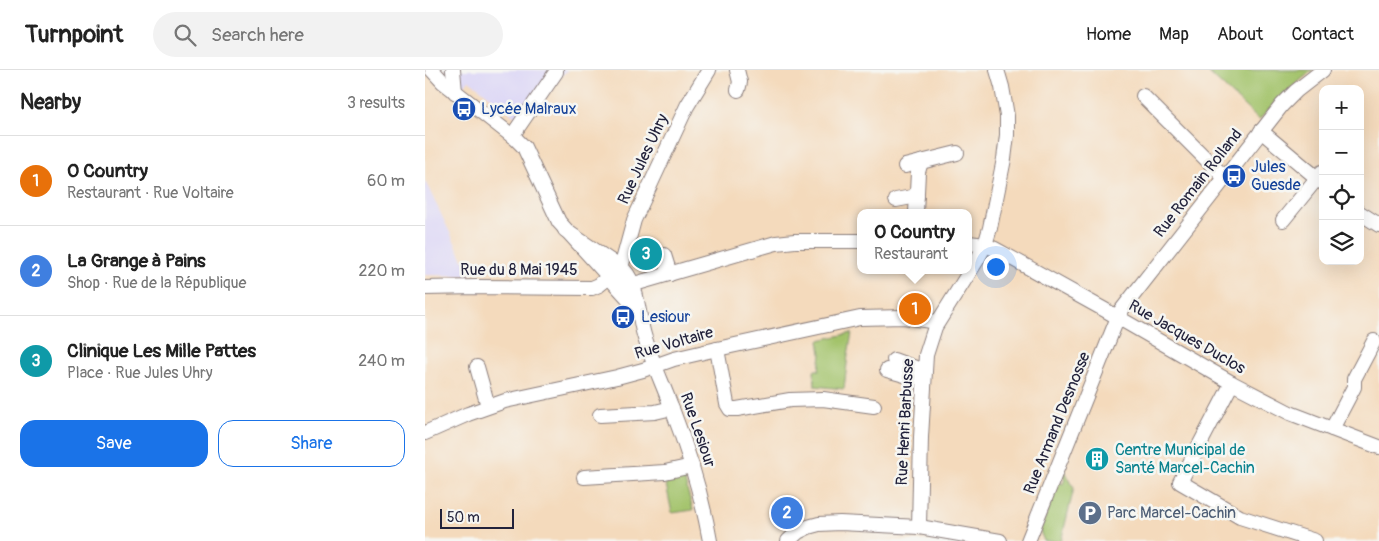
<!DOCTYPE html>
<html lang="en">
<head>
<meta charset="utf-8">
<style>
  :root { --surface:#fff; --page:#f2f2f2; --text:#222; --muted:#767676; --line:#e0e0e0; --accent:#1a73e8 }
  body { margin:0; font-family:Pangolin,sans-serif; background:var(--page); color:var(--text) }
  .controls { position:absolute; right:15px; top:15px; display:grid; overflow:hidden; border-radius:10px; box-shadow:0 5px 20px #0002 }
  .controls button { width:45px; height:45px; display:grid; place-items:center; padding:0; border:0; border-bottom:1px solid var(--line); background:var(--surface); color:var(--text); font:25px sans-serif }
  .scale { position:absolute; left:15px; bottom:12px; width:74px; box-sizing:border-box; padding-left:5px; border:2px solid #22223b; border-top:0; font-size:14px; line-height:18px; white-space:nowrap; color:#22223b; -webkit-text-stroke:4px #f6f6f2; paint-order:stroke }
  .you { position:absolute; left:570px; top:196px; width:18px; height:18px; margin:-12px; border:4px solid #fff; border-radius:50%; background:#1a73e8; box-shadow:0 0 0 8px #1a73e833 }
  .badge { display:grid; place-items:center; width:32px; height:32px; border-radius:50%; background:var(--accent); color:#fff; font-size:16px; font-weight:700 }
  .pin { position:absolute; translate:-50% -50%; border:2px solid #fff; box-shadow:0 1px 5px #0006 }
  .popup { position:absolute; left:432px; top:139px; width:115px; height:65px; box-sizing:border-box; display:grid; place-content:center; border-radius:10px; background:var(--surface); filter:drop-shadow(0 1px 4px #0005); font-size:16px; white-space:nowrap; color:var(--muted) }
  .popup b { font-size:19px; color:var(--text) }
  .popup::after { content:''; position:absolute; left:50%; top:100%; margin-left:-10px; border:10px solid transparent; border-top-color:var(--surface) }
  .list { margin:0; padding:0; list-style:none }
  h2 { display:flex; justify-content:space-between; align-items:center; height:65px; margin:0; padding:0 20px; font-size:21px }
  h2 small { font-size:16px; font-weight:400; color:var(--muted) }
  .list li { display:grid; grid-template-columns:32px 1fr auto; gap:15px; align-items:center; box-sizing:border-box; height:90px; padding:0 20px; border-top:1px solid var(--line) }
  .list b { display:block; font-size:19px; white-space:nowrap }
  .list p { margin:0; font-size:16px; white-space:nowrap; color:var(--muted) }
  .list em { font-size:16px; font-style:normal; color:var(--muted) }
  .actions { display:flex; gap:10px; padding:15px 20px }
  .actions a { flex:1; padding:11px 0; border:1px solid var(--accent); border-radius:15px; text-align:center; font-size:18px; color:var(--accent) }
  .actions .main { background:var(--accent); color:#fff }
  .icon { flex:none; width:28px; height:28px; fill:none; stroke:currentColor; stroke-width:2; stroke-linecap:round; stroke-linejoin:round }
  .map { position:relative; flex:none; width:954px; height:471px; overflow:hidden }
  header { display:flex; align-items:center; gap:30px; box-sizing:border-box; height:70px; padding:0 25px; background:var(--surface); border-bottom:1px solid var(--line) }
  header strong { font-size:24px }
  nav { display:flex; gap:28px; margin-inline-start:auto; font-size:18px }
  .search { width:350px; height:45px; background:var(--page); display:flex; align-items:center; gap:12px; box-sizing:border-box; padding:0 18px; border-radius:28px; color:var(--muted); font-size:19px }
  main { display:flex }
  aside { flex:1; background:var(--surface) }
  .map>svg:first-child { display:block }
  .built { fill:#dcd6f6 }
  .green { fill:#a3c36b; stroke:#627253 }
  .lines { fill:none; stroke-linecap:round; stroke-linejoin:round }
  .minor-casing { stroke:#8b7e7c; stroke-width:16 }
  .minor { stroke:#fff; stroke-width:14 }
  .labels { text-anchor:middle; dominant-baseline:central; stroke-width:5; stroke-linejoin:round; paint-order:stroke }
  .transit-label { font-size:16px; fill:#164399; stroke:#f6f6f2; text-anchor:start }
  .street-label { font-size:16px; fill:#22223b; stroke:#f6f6f2 }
  .culture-label { font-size:16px; fill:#0d838f; stroke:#f6f6f2; text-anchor:start }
  .service-label { font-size:16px; fill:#4e5e75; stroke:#f6f6f2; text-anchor:start }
</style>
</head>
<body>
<header>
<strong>Turnpoint</strong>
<div class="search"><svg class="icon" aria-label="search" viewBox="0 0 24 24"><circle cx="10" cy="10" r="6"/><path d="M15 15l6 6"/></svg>Search here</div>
<nav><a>Home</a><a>Map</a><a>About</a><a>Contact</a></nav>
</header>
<main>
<aside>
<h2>Nearby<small>3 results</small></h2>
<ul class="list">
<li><span class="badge" style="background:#e8710a">1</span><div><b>O Country</b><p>Restaurant · Rue Voltaire</p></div><em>60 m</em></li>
<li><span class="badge" style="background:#3f7fe0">2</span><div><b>La Grange à Pains</b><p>Shop · Rue de la République</p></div><em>220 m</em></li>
<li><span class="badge" style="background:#0f9aa8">3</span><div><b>Clinique Les Mille Pattes</b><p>Place · Rue Jules Uhry</p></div><em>240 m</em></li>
</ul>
<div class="actions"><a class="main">Save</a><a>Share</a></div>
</aside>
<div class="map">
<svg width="954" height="471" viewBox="0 0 954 471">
  <rect width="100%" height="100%" fill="#f6f6f2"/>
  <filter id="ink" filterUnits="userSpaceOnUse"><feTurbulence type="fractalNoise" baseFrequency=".02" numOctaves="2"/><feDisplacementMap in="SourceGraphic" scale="10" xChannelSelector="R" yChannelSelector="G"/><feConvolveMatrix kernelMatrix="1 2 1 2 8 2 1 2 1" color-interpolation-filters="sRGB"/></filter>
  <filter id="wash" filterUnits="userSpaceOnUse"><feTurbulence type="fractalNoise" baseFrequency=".0096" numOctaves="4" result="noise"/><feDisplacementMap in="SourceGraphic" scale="20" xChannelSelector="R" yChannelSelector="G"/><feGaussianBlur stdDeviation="1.12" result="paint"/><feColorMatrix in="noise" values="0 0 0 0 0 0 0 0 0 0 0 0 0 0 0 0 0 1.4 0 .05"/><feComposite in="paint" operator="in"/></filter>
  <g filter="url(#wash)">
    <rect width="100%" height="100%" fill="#f4dabc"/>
    <g class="built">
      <path d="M19,0H144L138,4L111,40L93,49L44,10L39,16L24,5Z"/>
      <path d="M0,111L46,206L0,205Z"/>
    </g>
    <g class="green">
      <path d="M781,0H888L856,26L834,50Z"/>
      <path d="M427,263L423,285L419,319L390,316L389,300H394L396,284L394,270Z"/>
      <path d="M639,399L649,418L636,471H619L615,461L634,412L638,414L640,408L638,407Z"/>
      <path d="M257,401L268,440L247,443L239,405Z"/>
    </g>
  </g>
  <g filter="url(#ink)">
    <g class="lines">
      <g class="minor-casing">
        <g id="minor">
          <path d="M7,0L18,12L91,69L99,77L134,152L203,228L208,241"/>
          <path d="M28,0L30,22"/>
          <path d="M312,0L315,12L313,20"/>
          <path d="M718,26L800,108"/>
          <path d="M836,61L898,113"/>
          <path d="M87,66L131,2V0"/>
          <path d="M480,96L532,83"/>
          <path d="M471,130L492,126"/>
          <path d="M491,143L493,102L496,92"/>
          <path d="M935,143L954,155"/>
          <path d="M858,150L897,102"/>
          <path d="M140,160L199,200C213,215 213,245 219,265C226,289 237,312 246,336C263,380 277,425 285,471"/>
          <path d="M544,173L560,175L570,179L680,240L807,313L865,343L954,377"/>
          <path d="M239,185L245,204"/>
          <path d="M198,207L196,198L209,150L262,36L284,0"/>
          <path d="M199,217L351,173L370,171H436"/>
          <path d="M0,218L52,217L167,218L174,215L191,201"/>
          <path d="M292,279L302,334L305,339H312L365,330L398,329L449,336"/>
          <path d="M469,290L499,301"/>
          <path d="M52,297L63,336"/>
          <path d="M462,300L483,306L498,309"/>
          <path d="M807,313L755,412L815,447L890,471"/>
          <path d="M175,345L230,342L247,338"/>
          <path d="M907,359L929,317V309L949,271"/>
          <path d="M0,363L43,344L80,331L192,307L218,300L249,289L292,279L435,248L479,247L512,252"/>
          <path d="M159,407L240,402L267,396"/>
          <path d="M494,457L496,367L501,285L510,257L552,190L560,175L565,158L579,89L582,65V46L577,17L572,0"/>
          <path d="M363,471L373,462L383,457L394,454L415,453L494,457L575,471"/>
          <path d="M603,471L695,242L857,35L871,21L898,0"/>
        </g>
      </g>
      <use href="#minor" class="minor"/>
    </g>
  </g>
  <defs>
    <g id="bus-disc" transform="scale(1.25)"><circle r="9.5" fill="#1a4fb4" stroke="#f6f6f2"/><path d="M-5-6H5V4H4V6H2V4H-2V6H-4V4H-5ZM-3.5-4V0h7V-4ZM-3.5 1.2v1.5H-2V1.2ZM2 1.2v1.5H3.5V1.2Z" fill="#fff"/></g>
    <g id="building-disc" transform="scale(1.25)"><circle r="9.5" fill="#0f9aa8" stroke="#f6f6f2"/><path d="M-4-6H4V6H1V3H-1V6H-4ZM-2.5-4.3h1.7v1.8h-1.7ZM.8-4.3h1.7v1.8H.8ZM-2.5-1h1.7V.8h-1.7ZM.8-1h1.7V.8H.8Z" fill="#fff"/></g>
    <g id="parking-disc" transform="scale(1.25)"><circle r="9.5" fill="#5c6f8a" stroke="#f6f6f2"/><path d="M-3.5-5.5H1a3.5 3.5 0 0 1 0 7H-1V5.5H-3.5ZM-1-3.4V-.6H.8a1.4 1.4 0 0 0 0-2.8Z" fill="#fff"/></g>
  </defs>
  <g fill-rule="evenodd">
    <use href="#bus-disc" x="39" y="39"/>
    <use href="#bus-disc" x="809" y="106"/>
    <use href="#bus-disc" x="198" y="247"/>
    <use href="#building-disc" x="672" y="389"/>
    <use href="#parking-disc" x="665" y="443"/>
  </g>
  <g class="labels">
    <g class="transit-label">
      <text x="56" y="39">Lycée Malraux</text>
      <text x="826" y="97">Jules<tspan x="826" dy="18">Guesde</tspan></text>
      <text x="216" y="247">Lesiour</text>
    </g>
    <g class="street-label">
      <text transform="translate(218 89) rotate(-65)">Rue Jules Uhry</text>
      <text transform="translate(773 113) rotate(-52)">Rue Romain Rolland</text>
      <text x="94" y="200">Rue du 8 Mai 1945</text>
      <text transform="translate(762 267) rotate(30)">Rue Jacques Duclos</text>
      <text transform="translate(249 273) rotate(-16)">Rue Voltaire</text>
      <text transform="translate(480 352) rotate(-87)">Rue Henri Barbusse</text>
      <text transform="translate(632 353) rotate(-68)">Rue Armand Desnosse</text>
      <text transform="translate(273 360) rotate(71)">Rue Lesiour</text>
    </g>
    <g class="culture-label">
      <text x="690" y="380">Centre Municipal de<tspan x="690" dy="18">Santé Marcel-Cachin</tspan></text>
    </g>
    <g class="service-label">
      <text x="682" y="443">Parc Marcel-Cachin</text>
    </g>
  </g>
</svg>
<div class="controls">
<button>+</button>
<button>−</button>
<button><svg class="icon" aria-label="locate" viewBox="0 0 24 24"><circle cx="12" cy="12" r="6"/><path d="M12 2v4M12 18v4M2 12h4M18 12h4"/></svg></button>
<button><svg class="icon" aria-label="layers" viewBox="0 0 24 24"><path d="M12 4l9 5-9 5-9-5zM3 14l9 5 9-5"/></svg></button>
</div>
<div class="scale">50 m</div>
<div class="you"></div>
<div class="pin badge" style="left:490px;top:239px;background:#e8710a">1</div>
<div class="popup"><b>O Country</b>Restaurant</div>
<div class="pin badge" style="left:362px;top:443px;background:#3f7fe0">2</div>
<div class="pin badge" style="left:221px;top:184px;background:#0f9aa8">3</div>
</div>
</main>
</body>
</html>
